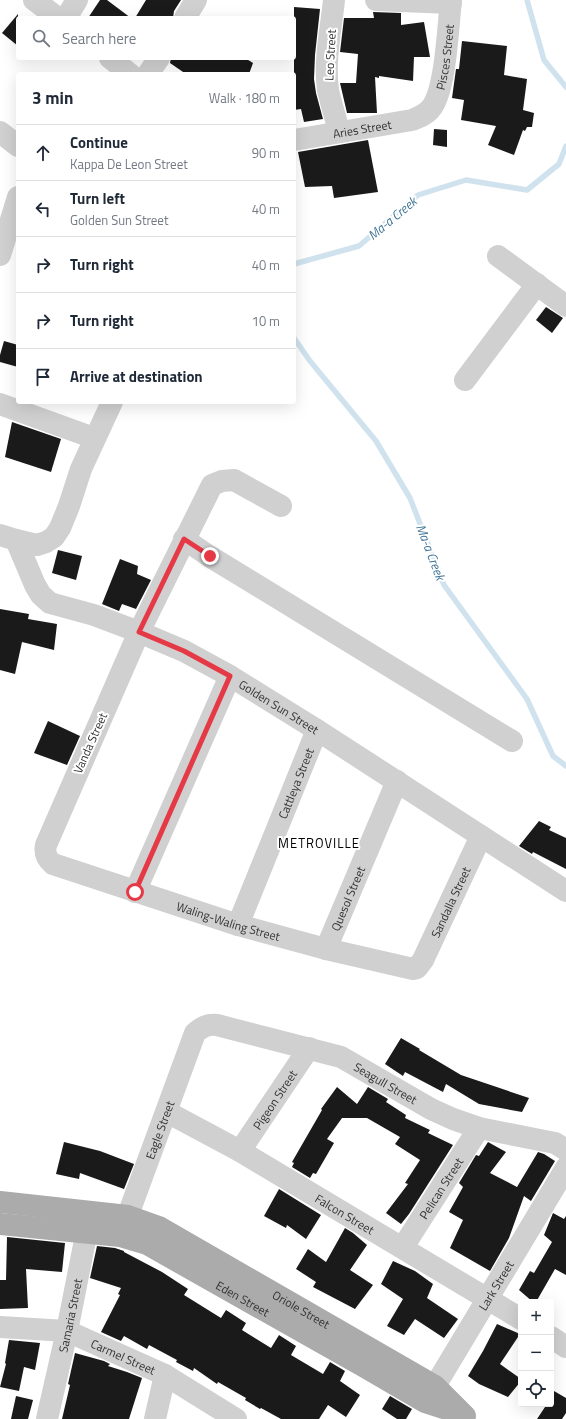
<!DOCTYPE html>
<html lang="en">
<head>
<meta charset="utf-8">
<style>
  :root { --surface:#fff; --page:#f2f2f3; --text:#1f2937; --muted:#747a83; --line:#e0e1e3 }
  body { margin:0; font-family:"Titillium Web",sans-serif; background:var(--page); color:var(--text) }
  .controls { position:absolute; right:12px; bottom:12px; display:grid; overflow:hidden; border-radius:4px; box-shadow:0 4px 16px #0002 }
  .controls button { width:36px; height:36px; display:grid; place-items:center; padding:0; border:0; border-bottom:1px solid var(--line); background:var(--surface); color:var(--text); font:20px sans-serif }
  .stop { position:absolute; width:12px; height:12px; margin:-9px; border:3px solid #e63946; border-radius:50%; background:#fff }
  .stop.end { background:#e63946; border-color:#fff; box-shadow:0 1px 4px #0008 }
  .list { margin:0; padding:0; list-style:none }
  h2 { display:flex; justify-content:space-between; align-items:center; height:52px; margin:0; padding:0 16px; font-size:17px }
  h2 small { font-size:13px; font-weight:400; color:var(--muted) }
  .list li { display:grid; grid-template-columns:26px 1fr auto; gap:12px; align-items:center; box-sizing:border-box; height:56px; padding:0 16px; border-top:1px solid var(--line) }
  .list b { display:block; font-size:15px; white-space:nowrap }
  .list p { margin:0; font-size:13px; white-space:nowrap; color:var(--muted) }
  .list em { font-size:13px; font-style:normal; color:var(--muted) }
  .icon { flex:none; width:22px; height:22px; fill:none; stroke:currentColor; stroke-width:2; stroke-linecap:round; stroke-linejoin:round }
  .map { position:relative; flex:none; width:566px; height:1419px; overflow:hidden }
  .search { position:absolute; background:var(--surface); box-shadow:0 4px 16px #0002; left:16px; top:16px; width:280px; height:44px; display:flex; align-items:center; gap:10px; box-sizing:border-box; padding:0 14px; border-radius:4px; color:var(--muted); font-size:15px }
  .panel { position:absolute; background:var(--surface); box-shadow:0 4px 16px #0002; left:16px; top:72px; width:280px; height:332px; border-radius:4px }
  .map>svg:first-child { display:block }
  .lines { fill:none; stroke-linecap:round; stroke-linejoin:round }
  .stream { stroke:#cfe2ee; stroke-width:5.5 }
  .building { fill:#1a1a1a }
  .minor { stroke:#d0d0d0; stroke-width:22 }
  .major { stroke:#ababab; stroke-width:22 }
  .route { stroke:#e63946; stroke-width:5 }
  .labels { text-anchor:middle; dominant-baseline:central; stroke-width:4; stroke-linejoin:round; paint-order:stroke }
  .street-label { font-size:12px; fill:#333; stroke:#fff }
  .water-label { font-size:13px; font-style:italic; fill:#3f7597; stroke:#fff }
  .neighbourhood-label { font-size:13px; letter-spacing:1px; fill:#000; stroke:#fff }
</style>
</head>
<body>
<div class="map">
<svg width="566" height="1419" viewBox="0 0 566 1419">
  <rect width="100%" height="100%" fill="#fff"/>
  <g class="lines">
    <g class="stream">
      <path d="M527,0L544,60L566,87"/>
      <path d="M294,264L359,246L418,195L466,180L527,190L559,164L566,146"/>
      <path d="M294,338L310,361L376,441L410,498L444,585L527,699L553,756L566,766"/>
    </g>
  </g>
  <g class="building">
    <path d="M100,0H107L131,18H88Z"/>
    <path d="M146,0H181L174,11L173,18H135Z"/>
    <path d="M294,7L320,9L315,55L314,79L316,93L323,119L304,122L301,109L294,110Z"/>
    <path d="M373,12L401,13V25L424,22L430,57H414L413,81L379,76V78L375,77L377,113H347L340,83H356L358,54L340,52L344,18H374Z"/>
    <path d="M18,14V46L2,33Z"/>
    <path d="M462,41L507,46L504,75L527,79L523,110L534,113L532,127H527L525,131L523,130L514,155L488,145L496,126L461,120L464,100L452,98L456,69H459Z"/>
    <path d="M171,58H245L253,63L249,74H186L170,63Z"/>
    <path d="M434,129L447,130V147L433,145Z"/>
    <path d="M368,140L378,192L334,198L332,186L305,187L298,152Z"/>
    <path d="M546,307L563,318L552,333L536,320Z"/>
    <path d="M4,341L18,345V367L0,362V355Z"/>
    <path d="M12,422L61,439L51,472L5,457Z"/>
    <path d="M58,550L82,556L76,580L52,573Z"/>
    <path d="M120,559L138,566L137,574L151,580L136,609L122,604L119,611L102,604Z"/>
    <path d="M0,609L29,614L28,619L57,624L54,650L22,642L15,674L0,670Z"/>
    <path d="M48,721L80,736L67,765L34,753Z"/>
    <path d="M539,821L551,827L549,830L566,838V869L533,852L532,854L519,846Z"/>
    <path d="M401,1038L420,1049L419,1050L461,1075L529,1098L522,1112L479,1104L446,1084L443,1092L405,1072L403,1076L385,1064Z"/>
    <path d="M337,1087L357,1104L368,1087L388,1099L386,1102L406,1115L405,1118L430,1130L428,1133L453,1145L409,1214L401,1224L386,1213L408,1184L405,1183L420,1160L395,1144L400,1137L367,1118H342L327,1139L334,1143L316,1174L313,1173L310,1178L292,1167L294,1163L292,1162L322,1110L321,1109Z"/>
    <path d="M64,1142L100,1151L134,1164L124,1189L80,1173L79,1179L56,1174Z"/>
    <path d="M488,1142L506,1152L490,1173L517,1187L538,1152L544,1154L555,1161L531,1201L524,1196L509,1238L490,1271L450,1248L463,1220L449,1212L463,1187L459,1183L476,1155L479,1156Z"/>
    <path d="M279,1189L321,1215L306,1239L287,1225L286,1228L264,1216Z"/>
    <path d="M553,1213L564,1219L566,1216V1275L555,1269L536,1302H533L519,1290L530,1271L534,1273L552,1242L544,1235Z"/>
    <path d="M345,1228L353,1233L367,1245L350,1270L373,1285L355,1309L313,1287L316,1282L296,1269L308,1249L326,1262Z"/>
    <path d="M7,1237L65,1243L62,1272L26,1269L28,1308L0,1309V1280H6Z"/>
    <path d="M97,1246L115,1248L124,1251V1252L162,1272L188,1289L184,1295L221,1318L226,1310L246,1323L242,1330L271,1348L279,1335L296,1346L291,1355L323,1374L330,1362L345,1371L340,1381L360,1395L346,1417L328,1405L319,1419H281L261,1408L260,1409L245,1400L246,1398L218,1382L217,1384L194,1368L193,1371L176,1362L177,1360L149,1345L147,1349L124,1336L121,1341L101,1332L120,1295L118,1294L121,1288L90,1278Z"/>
    <path d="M393,1261L415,1271L433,1284L427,1298L458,1319L444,1338L415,1319L404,1335L387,1326L403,1299L381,1284Z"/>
    <path d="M497,1324L520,1334L500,1364L521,1379V1381L508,1397L479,1384L468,1376L483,1351Z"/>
    <path d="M9,1340L40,1343L35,1370L24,1367L19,1391L0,1387L6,1364L5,1363Z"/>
    <path d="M75,1353L104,1361L110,1364L108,1366L127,1372L142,1378L129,1419H62L70,1385L68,1384Z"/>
    <path d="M554,1391L566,1398V1413L562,1419H537L547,1404H551V1397Z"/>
    <path d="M16,1396L33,1400L28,1419H11Z"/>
    <path d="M390,1396L412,1409L406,1419H397L382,1409Z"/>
  </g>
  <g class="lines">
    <g class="minor">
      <path d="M34,0L58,18"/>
      <path d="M334,0C331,29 324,60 328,90C331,104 336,118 339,132"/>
      <path d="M376,0L451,3"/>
      <path d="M66,18L77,0"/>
      <path d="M185,18L196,0"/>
      <path d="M110,58L130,74"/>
      <path d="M148,74L159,58"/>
      <path d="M0,132L18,146"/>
      <path id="s1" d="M294,140L412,120C420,117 427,114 432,107C446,87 448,26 451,0"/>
      <path d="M0,255L18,197"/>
      <path d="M498,256L566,306"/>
      <path d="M465,380L537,284"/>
      <path d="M0,404L94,438"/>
      <path id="s2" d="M281,506L234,480L222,481L212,485L139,632L46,845C44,854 47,859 53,864L238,925L326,949L413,969L417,968L423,960L481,836"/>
      <path id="s3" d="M0,535L16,540L35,585L41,595L50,603L94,615L139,632L184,651L230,676L317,730L566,891"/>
      <path d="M184,539L209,556L512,741"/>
      <path d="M16,540L37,545L46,542L54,537L60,528L69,506L81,469L112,402"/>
      <path d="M135,892L230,676"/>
      <path id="s4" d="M238,925L317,730"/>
      <path id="s5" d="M326,949L397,781"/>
      <path id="s6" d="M167,1112L240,1151L521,1319"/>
      <path id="s7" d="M240,1151L309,1048"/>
      <path id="s8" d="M121,1234L195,1033C202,1027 207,1024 217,1025L341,1057L431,1109L453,1119L479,1128L555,1143L566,1150"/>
      <path id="s9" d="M403,1247L479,1128"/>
      <path id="s10" d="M0,1327L67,1331L165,1375L236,1419"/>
      <path d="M551,1337L566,1347"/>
      <path id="s11" d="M426,1401L566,1168"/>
      <path id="s12" d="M47,1419L67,1331L90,1215"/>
      <path d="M155,1419L165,1375"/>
    </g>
    <g class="major">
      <path id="s13" d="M0,1202L128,1216L159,1227L435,1386L465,1416"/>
      <path id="s14" d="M0,1224L120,1236L147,1244L363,1366L425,1402L459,1413"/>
    </g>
  </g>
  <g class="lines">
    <path class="route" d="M135,892L230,676L184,651L139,632L184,539L210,556"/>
  </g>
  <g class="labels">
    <g class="street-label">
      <text transform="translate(330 55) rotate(-87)">Leo Street</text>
      <text stroke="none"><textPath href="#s1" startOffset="196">Pisces Street</textPath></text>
      <text stroke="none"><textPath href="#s1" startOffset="69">Aries Street</textPath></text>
      <text stroke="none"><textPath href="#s3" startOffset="342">Golden Sun Street</textPath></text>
      <text transform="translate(90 743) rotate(-66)">Vanda Street</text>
      <text stroke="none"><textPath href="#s4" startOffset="153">Cattleya Street</textPath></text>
      <text stroke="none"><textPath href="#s5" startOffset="55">Quesol Street</textPath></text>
      <text stroke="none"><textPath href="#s2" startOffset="948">Sandalla Street</textPath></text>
      <text stroke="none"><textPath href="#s2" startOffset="679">Waling-Waling Street</textPath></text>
      <text stroke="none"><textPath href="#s8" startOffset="418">Seagull Street</textPath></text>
      <text stroke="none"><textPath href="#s7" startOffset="62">Pigeon Street</textPath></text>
      <text stroke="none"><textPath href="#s8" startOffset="111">Eagle Street</textPath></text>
      <text stroke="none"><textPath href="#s9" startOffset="70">Pelican Street</textPath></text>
      <text stroke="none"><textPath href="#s6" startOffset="205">Falcon Street</textPath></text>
      <text stroke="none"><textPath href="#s11" startOffset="135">Lark Street</textPath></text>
      <text stroke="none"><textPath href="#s14" startOffset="259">Eden Street</textPath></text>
      <text stroke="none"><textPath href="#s13" startOffset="326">Oriole Street</textPath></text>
      <text stroke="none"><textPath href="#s12" startOffset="106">Samaria Street</textPath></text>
      <text stroke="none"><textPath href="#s10" startOffset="129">Carmel Street</textPath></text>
    </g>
    <g class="water-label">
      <text transform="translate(392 218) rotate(-40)">Ma-a Creek</text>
      <text transform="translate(431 552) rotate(69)">Ma-a Creek</text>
    </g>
    <g class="neighbourhood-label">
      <text x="319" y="843">METROVILLE</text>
    </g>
  </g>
</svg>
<div class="controls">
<button>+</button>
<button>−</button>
<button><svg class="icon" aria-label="locate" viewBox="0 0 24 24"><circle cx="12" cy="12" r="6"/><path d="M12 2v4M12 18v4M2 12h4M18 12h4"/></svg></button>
</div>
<div class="stop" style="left:135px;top:892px"></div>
<div class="stop end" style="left:210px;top:556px"></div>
<div class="search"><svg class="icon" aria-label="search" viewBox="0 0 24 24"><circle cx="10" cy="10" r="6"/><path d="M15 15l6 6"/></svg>Search here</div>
<section class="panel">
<h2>3 min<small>Walk · 180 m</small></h2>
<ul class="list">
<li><svg class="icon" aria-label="ahead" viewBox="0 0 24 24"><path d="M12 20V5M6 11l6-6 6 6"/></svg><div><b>Continue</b><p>Kappa De Leon Street</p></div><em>90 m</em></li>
<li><svg class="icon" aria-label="left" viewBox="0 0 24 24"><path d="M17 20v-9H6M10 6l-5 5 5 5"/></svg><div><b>Turn left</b><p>Golden Sun Street</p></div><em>40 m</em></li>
<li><svg class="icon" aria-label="right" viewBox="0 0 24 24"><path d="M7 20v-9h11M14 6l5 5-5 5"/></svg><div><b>Turn right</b></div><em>40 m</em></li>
<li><svg class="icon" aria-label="right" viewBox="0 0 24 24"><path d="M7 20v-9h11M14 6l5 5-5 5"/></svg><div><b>Turn right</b></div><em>10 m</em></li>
<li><svg class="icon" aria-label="arrive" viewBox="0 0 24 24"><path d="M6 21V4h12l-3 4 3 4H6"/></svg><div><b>Arrive at destination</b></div></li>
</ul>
</section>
</div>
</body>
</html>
